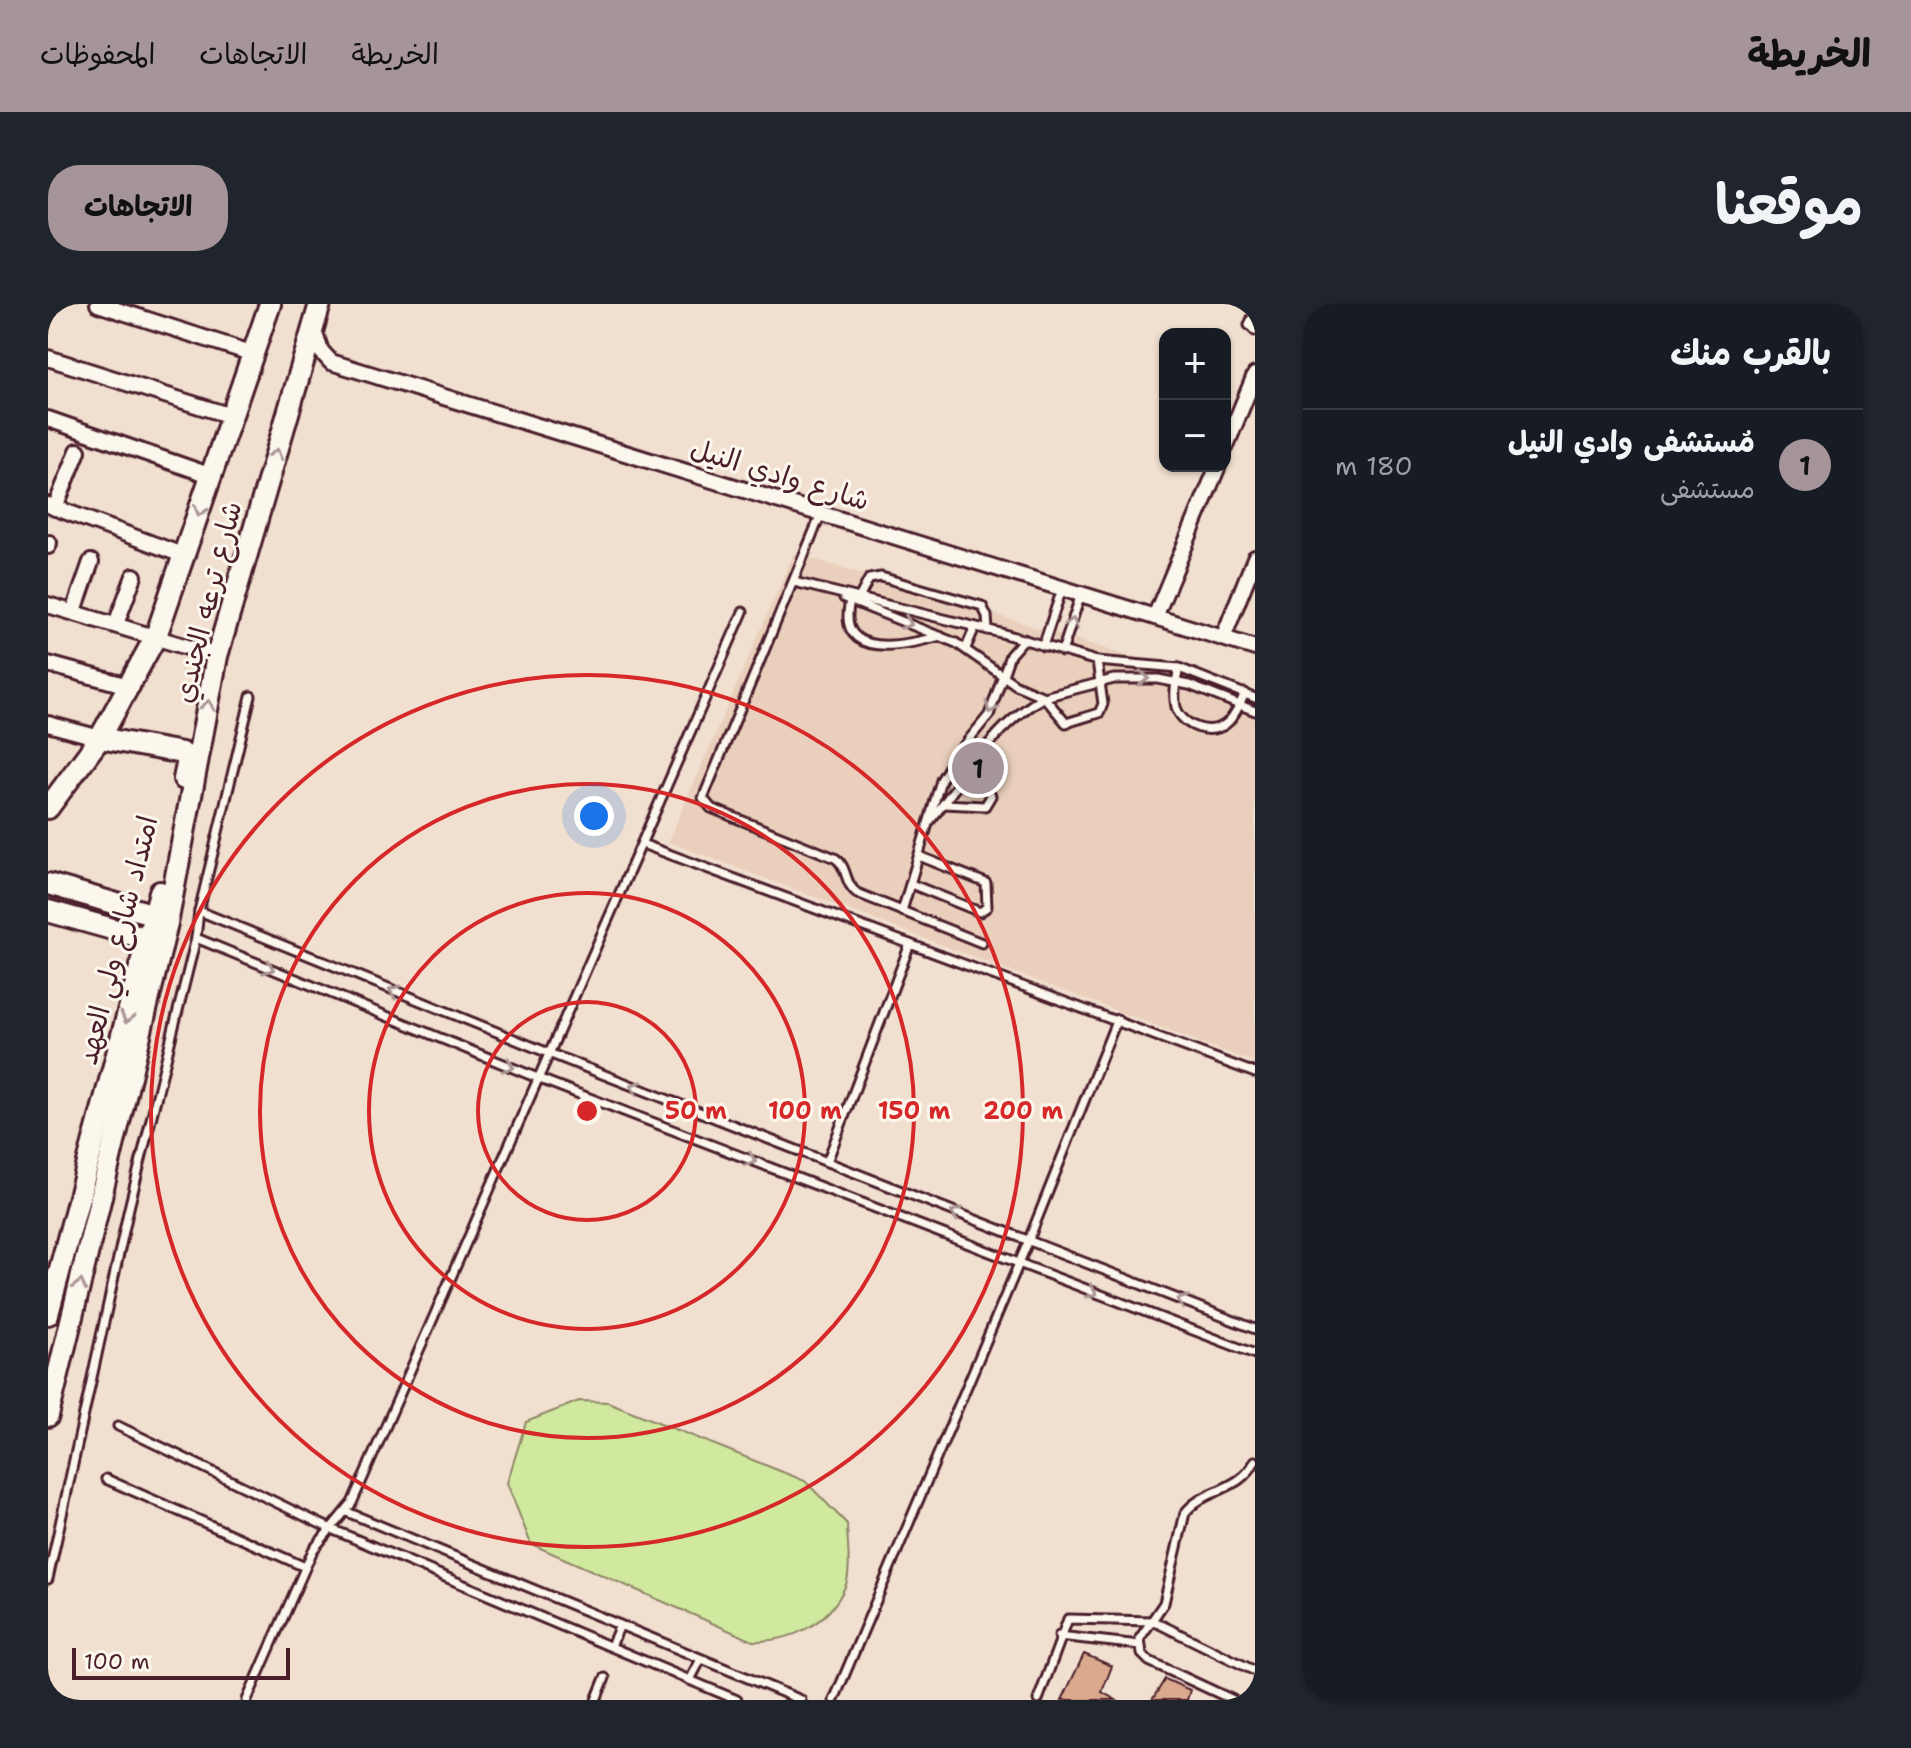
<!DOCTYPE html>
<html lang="ar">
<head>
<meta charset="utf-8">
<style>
  :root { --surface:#171b24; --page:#20242c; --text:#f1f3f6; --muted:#9ea1a6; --line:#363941; --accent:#a6949b }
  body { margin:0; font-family:"Shantell Sans","Playpen Sans Arabic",sans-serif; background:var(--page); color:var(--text); direction:rtl }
  .controls { position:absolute; right:24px; top:24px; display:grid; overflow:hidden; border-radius:16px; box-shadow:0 2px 6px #0004 }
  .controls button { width:72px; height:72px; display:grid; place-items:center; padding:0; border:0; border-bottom:2px solid var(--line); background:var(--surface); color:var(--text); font:40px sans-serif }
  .scale { position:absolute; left:24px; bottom:20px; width:218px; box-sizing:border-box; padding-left:8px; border:4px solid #4a1f2b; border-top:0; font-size:22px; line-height:28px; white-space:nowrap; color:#4a1f2b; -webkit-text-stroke:6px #fbf7ec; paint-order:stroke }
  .you { position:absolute; left:546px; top:512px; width:28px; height:28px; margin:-20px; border:6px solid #fff; border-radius:50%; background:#1a73e8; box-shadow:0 0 0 12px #1a73e833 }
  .badge { display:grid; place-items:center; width:52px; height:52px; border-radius:50%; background:var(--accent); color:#111; font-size:26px; font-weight:700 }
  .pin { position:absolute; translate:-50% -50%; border:4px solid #fff; box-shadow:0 2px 8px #0006 }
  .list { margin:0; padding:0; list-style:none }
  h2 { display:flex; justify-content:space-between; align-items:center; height:104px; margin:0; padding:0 32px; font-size:34px }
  h2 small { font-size:26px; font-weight:400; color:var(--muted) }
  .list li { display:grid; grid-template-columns:52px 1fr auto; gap:24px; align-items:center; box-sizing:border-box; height:112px; padding:0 32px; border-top:2px solid var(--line) }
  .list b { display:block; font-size:30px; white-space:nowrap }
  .list p { margin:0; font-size:26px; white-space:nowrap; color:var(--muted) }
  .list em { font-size:26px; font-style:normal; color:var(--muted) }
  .map { position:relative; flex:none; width:1207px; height:1396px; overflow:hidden; direction:ltr; border-radius:32px }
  header { display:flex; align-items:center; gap:48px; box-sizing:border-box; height:112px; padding:0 40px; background:var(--accent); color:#111 }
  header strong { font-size:38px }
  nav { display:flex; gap:44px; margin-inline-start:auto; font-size:28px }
  .intro { display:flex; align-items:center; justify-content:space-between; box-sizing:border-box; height:192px; padding:0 48px }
  h1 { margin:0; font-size:56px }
  .button { padding:20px 36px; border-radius:32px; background:var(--accent); color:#111; font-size:28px; font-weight:700 }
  main { display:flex; gap:48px; padding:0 48px }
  aside { flex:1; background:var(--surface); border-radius:32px; box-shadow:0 2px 6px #0004 }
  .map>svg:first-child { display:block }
  .built { fill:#ead0bc }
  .green { fill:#d0e99f; stroke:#8d8465; stroke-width:2 }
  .building { fill:#dba98d; stroke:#4a1f2b; stroke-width:2 }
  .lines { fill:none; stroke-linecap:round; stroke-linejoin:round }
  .lane-casing { stroke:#4a1f2b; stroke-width:13 }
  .street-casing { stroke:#4a1f2b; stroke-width:20 }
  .secondary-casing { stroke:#4a1f2b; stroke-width:26 }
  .lane { stroke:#fbf7ec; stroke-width:7 }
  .street { stroke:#fbf7ec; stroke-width:14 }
  .secondary { stroke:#fbf7ec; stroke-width:20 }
  .oneway { stroke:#ab9695 }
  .ring { fill:none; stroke:#d62828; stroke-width:4 }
  .labels { text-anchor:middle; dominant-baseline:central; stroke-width:6; stroke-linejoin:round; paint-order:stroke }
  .street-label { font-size:28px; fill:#4a1f2b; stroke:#fbf7ec }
  .centre { fill:#d62828; stroke:#fbf7ec; stroke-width:4 }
  .ring-label { font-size:24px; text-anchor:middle; font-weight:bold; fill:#d62828; stroke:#fbf7ec; stroke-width:6; stroke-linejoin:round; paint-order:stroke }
</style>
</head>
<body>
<header>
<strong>الخريطة</strong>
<nav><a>الخريطة</a><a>الاتجاهات</a><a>المحفوظات</a></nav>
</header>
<div class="intro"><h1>موقعنا</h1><a class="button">الاتجاهات</a></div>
<main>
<aside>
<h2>بالقرب منك<small></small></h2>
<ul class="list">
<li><span class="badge">1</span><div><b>مُستشفى وادي النيل</b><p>مستشفى</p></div><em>180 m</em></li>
</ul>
</aside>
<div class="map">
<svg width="1207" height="1396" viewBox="0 0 1207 1396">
  <rect width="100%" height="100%" fill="#f1e0d0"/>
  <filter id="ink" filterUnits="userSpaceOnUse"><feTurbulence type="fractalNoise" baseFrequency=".0125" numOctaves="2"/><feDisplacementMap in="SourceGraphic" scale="16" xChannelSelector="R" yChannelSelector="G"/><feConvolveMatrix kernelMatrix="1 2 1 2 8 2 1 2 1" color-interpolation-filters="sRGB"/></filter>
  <g filter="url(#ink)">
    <path class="built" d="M746,249L1207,390V759L620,538Z"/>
    <path class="green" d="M531,1097L560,1098L757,1177L799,1220C799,1238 804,1268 797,1283C780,1320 744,1338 705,1337L483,1240L459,1179L478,1118Z"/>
    <g class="building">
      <path d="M1036,1350L1064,1362L1054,1388L1068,1396H1014Z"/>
      <path d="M1117,1375L1142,1386L1139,1396H1104Z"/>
    </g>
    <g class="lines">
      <g class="lane-casing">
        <g id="lane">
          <path d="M1207,7L1201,21L1207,27"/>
          <path d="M773,210L655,494L663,504L787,554C800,562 796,580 809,589L934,639"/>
          <path d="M746,278L953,329L1049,357L1131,364L1207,394"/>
          <path d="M796,294L908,339L968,381L996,393L1066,375H1110L1141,381L1207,407"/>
          <path d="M811,294L821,275L833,273L934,302L939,312L940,326"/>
          <path d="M802,297C787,358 859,341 892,332"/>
          <path d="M995,342L1014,285"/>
          <path d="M918,344L927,323"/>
          <path d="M1014,348L1033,290"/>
          <path d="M1131,364C1128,377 1125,390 1128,403C1134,423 1165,434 1181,417C1188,410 1193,398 1197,389"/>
          <path d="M896,500L937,502L943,492L939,485L901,463"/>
          <path d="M881,518C919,472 942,424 996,393L1018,419L1051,409L1055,400L1049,357"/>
          <path d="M594,540L1207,769"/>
          <path d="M863,580L932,608L939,603L938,579L871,552"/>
          <path d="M151,607L503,750L1207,1025"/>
          <path d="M854,607L893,476L909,450L941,411L962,351L976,335"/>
          <path d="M148,634L492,775L1207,1050"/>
          <path d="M779,858L862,640"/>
          <path d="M70,1122L281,1224L689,1396"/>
          <path d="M58,1175L257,1263"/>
          <path d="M299,1208L753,1396"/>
          <path d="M0,1275L81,904L148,634L151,607L203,392"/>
          <path d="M1011,1332L1092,1341"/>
          <path d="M563,1342L572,1321"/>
          <path d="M642,1376L653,1355"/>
          <path d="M199,1396L265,1246L304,1199L695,308"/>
          <path d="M548,1396L557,1374"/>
          <path d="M786,1396L980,938L1069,715"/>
          <path d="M990,1396L1020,1315L1105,1317L1207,1367"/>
          <path d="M1185,1396L1101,1357L1094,1350L1092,1334L1116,1299L1137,1209C1156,1184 1192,1188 1207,1157"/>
        </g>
      </g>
      <g class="street-casing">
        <g id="street">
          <path d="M50,0L206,50"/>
          <path d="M266,27L273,47L283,58L1207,344"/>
          <path d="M0,54L183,112"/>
          <path d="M0,115L164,172"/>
          <path d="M1177,144L1207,71"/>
          <path d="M0,201L137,252"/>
          <path d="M7,204L30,147"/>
          <path d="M0,242L1,239"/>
          <path d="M0,301L169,352"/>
          <path d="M26,307L43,258"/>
          <path d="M1107,313L1170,162"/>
          <path d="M68,320L86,272"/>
          <path d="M1175,334L1207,254"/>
          <path d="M0,360L84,383"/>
          <path d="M0,420L52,434"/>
        </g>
      </g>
      <g class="secondary-casing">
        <g id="secondary">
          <path d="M52,434L134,449L140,456L136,475"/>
          <path d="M0,504L52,434L108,332L222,0"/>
          <path d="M0,580L107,611"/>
          <path d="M0,607L100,635"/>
          <path d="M0,1010L112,588"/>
          <path d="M0,1112L120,615L169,352L272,0"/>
        </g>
      </g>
      <use href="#lane" class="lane"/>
      <use href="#street" class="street"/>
      <use href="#secondary" class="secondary"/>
    </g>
    <defs><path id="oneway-chevron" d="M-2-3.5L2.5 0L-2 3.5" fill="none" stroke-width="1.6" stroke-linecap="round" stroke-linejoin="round" transform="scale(2)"/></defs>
    <g class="oneway">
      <use href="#oneway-chevron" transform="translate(228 150) rotate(-74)"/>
      <use href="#oneway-chevron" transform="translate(152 207) rotate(108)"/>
      <use href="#oneway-chevron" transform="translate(859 319) rotate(21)"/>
      <use href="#oneway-chevron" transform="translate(1024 319) rotate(-72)"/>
      <use href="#oneway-chevron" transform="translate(1096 374) rotate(2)"/>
      <use href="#oneway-chevron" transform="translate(160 401) rotate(-80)"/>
      <use href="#oneway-chevron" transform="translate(943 404) rotate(113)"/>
      <use href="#oneway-chevron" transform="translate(221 664) rotate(22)"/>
      <use href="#oneway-chevron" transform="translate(346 687) rotate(-158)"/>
      <use href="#oneway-chevron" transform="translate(79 714) rotate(105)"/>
      <use href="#oneway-chevron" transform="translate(461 762) rotate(22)"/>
      <use href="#oneway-chevron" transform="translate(587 783) rotate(-159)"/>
      <use href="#oneway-chevron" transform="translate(703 856) rotate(21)"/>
      <use href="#oneway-chevron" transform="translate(908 909) rotate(-158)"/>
      <use href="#oneway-chevron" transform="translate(32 981) rotate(-76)"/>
      <use href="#oneway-chevron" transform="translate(1044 988) rotate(21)"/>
      <use href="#oneway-chevron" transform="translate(1134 997) rotate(-159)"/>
    </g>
  </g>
  <g class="ring">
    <circle cx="539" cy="807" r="109"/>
    <circle cx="539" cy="807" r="218"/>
    <circle cx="539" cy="807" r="327"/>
    <circle cx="539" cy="807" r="436"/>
  </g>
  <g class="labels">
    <g class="street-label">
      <text transform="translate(732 170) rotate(17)">شارع وادي النيل</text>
      <text transform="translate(159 298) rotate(-76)">شارع ترعه الجندي</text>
      <text transform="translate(69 636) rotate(-76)">امتداد شارع ولي العهد</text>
    </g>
  </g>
  <circle cx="539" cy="807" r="12" class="centre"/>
  <g class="ring-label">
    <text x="648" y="815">50 m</text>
    <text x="757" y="815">100 m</text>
    <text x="866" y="815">150 m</text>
    <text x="975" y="815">200 m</text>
  </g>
</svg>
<div class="controls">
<button>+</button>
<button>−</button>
</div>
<div class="scale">100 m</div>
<div class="you"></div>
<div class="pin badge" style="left:930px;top:464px">1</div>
</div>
</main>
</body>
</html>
